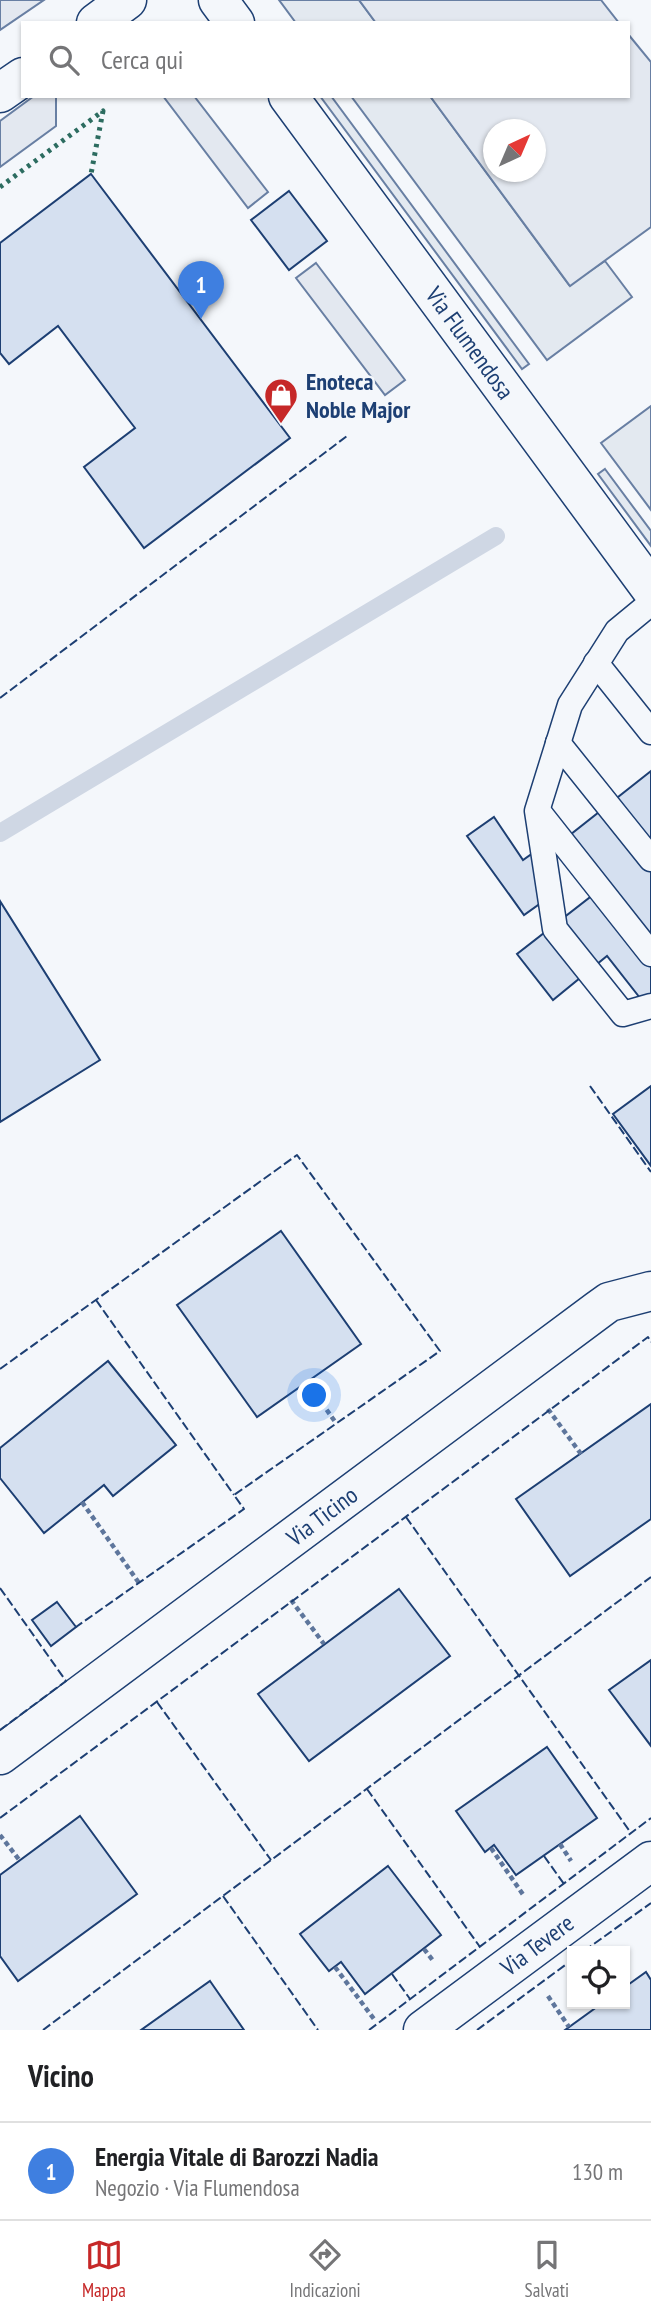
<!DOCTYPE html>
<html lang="it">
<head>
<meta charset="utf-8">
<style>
  :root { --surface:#fff; --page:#f2f2f2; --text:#202124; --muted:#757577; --line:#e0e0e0; --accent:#c62828 }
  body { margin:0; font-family:"PT Sans Narrow",sans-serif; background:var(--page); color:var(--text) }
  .controls { position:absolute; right:21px; bottom:21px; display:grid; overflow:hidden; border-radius:0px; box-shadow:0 2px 5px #0004 }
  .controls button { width:63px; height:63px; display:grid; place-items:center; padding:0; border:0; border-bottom:2px solid var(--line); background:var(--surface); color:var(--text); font:35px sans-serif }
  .compass { position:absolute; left:483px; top:119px; width:63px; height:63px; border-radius:50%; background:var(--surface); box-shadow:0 2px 5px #0004; rotate:44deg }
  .you { position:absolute; left:315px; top:1396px; width:24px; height:24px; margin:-18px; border:5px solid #fff; border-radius:50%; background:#1a73e8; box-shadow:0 0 0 10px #1a73e833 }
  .badge { display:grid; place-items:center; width:46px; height:46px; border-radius:50%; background:var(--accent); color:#fff; font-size:23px; font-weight:700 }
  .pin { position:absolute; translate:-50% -58px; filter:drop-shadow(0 2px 4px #0008) }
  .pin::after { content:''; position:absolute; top:37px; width:24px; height:21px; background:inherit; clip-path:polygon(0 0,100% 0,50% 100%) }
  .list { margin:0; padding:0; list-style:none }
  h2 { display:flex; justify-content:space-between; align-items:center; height:91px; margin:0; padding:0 28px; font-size:30px }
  h2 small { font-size:23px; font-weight:400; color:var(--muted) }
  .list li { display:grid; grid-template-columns:46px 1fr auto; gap:21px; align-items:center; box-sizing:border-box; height:98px; padding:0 28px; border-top:2px solid var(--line) }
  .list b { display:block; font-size:26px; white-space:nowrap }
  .list p { margin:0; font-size:23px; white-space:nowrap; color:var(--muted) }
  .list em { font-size:23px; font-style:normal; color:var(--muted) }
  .icon { flex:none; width:38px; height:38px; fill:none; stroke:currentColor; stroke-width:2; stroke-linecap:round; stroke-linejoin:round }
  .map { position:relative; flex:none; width:651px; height:2030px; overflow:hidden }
  .search { position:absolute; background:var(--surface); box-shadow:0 2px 5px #0004; left:21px; right:21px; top:21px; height:77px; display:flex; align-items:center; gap:18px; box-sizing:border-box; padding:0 24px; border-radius:0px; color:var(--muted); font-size:26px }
  .sheet { height:189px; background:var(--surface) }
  nav { display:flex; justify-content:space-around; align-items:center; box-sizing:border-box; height:98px; border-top:2px solid var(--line); background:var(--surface); font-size:19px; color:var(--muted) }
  nav a { display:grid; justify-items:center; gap:4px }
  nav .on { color:var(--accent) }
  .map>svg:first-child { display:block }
  .green { fill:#e3e9f0; stroke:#687fa3; stroke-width:2 }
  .parking { fill:#e3e8f0; stroke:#687fa3; stroke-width:2; fill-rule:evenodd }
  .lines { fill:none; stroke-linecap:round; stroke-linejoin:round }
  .stream { stroke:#cfd7e4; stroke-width:18 }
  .building { fill:#d5e0f0; stroke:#1d3f73; stroke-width:2 }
  .lane-casing { stroke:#1d3f73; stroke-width:27 }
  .street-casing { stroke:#1d3f73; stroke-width:41 }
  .secondary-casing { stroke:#1d3f73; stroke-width:41 }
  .path { stroke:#5e769c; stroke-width:4.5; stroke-dasharray:5 3.5; stroke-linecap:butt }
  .lane { stroke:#f4f7fb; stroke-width:24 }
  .street { stroke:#f4f7fb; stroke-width:38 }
  .secondary { stroke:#f4f7fb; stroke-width:38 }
  .hedge { stroke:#2c6c60; stroke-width:5; stroke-dasharray:3.5 5; stroke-linecap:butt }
  .fence { stroke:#1d3f73; stroke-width:2; stroke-dasharray:9 3.5; stroke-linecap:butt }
  .labels { text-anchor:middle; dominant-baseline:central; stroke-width:5; stroke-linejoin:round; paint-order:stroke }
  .street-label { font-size:24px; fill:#1d3f73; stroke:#f4f7fb }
  .poi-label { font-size:24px; font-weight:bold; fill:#1d3f73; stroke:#f4f7fb; text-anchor:start }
</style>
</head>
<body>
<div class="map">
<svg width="651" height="2030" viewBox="0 0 651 2030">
  <rect width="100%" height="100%" fill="#f4f7fb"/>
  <g class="green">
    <path d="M279,0H359L376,23H296Z"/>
    <path d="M320,96H331L529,364L522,369Z"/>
    <path d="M351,96H430L569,285L605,261L632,297L547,360Z"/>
    <path d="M651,406V510L601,443Z"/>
    <path d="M605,469L651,531V546L598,474Z"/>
  </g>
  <g class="parking">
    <path d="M0,0H44L0,30Z"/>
    <path d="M359,0H601L619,23H376Z"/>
    <path d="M628,34L651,62V227L570,286L430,96H628ZM494,130H536V172H494Z"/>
    <path d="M34,96H56V126L0,167V121Z"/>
    <path d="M163,96H194L268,192L248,208Z"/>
    <path d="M316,263L405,380L385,395L296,278Z"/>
  </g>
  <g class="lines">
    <path class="stream" d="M0,833L496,536"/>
  </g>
  <g class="building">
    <path d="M91,174L290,438L144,548L84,467L135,428L125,415L58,326L9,364L0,353V243Z"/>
    <path d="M289,191L327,241L289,270L251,220Z"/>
    <path d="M651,771V1012L607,956L553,1000L517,954L594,894L556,846Z"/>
    <path d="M494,817L523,860L533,853L559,890L524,915L467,836Z"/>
    <path d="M0,901L100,1060L0,1122Z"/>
    <path d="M651,1086V1166L613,1114Z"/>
    <path d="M281,1231L361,1344L257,1417L177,1305Z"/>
    <path d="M108,1361L176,1445L113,1496L104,1485L44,1533L0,1478V1448Z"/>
    <path d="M651,1404V1519L570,1576L516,1499Z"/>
    <path d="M399,1589L450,1656L309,1761L258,1694Z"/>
    <path d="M57,1602L76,1627L51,1646L32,1620Z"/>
    <path d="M651,1660V1746L609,1690Z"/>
    <path d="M547,1747L597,1818L516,1875L494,1845L485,1852L456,1811Z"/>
    <path d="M80,1816L137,1894L18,1981L0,1956V1875Z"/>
    <path d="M388,1866L441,1935L365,1994L341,1962L329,1971L300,1934Z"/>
    <path d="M646,1972L651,1980V2030H565L601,2004H625V1987Z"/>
    <path d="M210,1981L244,2030H141Z"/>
  </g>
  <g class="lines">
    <g class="lane-casing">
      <g id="lane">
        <path d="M651,603L617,631L570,705L537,811L555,929L623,1014L651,1006"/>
        <path d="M596,663L651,732"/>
        <path d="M558,743L651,859"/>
        <path d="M538,811L651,954"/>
      </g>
    </g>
    <g class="street-casing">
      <g id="street">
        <path d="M96,23L127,0"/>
        <path d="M0,93L23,77"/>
        <path d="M0,1755L598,1310L609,1302L651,1291"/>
        <path d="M423,2030L651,1861"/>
      </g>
    </g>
    <g class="secondary-casing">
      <g id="secondary">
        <path d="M218,0L235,23"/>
        <path d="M288,96L651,589"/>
      </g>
    </g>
    <g class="path">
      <path d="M307,1382L336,1423"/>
      <path d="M548,1409L581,1454"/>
      <path d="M82,1502L139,1583"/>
      <path d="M291,1600L324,1644"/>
      <path d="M0,1835L20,1861"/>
      <path d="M560,1844L571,1861"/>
      <path d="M491,1848L524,1896"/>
      <path d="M424,1949L434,1962"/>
      <path d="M335,1967L374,2019"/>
      <path d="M548,1996L569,2027"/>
    </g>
    <use href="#lane" class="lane"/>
    <use href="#street" class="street"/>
    <use href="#secondary" class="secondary"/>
    <path class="hedge" d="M0,187L103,111L91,174"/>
    <g class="fence">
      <path d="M0,698L347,436"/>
      <path d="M590,1086L651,1172"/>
      <path d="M96,1300L234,1495"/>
      <path d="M0,1369L297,1155L440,1351L234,1495L244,1509L76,1627"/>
      <path d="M406,1517L631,1833"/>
      <path d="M0,1588L66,1681L0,1730"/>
      <path d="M157,1702L271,1860"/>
      <path d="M367,1789L480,1947"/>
      <path d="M0,1818L648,1337L651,1342"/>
      <path d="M544,1856L564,1884"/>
      <path d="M223,1896L318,2030"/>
      <path d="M584,1951L651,1903"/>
      <path d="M392,1974L410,1999"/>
      <path d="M43,2030L651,1577"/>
      <path d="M369,2030L651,1818"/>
      <path d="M477,2030L572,1960"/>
    </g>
  </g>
  <defs>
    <g id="shop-pin" transform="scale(1.75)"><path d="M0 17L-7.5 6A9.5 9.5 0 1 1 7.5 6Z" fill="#c62828" stroke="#f4f7fb"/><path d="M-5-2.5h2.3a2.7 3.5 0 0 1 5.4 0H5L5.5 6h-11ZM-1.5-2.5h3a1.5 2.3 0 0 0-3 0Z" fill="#fff"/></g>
  </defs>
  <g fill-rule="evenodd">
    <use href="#shop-pin" x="281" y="395"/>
  </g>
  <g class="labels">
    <g class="street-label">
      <text transform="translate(470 343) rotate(54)">Via Flumendosa</text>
      <text transform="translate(322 1516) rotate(-37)">Via Ticino</text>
      <text transform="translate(537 1945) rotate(-37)">Via Tevere</text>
    </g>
    <g class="poi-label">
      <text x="306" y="381">Enoteca<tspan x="306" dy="28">Noble Major</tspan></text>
    </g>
  </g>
</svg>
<div class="controls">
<button><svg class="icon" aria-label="locate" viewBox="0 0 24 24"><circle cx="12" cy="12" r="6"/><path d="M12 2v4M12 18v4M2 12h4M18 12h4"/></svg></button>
</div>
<svg class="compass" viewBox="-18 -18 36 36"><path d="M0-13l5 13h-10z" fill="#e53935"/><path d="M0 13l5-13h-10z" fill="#757577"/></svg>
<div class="you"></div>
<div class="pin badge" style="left:201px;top:319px;background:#3f7fe0">1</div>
<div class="search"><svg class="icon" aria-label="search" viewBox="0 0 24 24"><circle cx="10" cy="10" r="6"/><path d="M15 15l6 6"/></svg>Cerca qui</div>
</div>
<section class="sheet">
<h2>Vicino<small></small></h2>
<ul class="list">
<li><span class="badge" style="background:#3f7fe0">1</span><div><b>Energia Vitale di Barozzi Nadia</b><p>Negozio · Via Flumendosa</p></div><em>130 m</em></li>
</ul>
</section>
<nav>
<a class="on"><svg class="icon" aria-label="map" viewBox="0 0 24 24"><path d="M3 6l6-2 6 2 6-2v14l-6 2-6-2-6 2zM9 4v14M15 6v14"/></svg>Mappa</a>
<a><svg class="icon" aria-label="directions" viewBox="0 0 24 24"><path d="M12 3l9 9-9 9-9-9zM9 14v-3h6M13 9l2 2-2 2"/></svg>Indicazioni</a>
<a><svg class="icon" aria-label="saved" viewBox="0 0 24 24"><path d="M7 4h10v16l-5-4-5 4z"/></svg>Salvati</a>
</nav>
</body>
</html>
